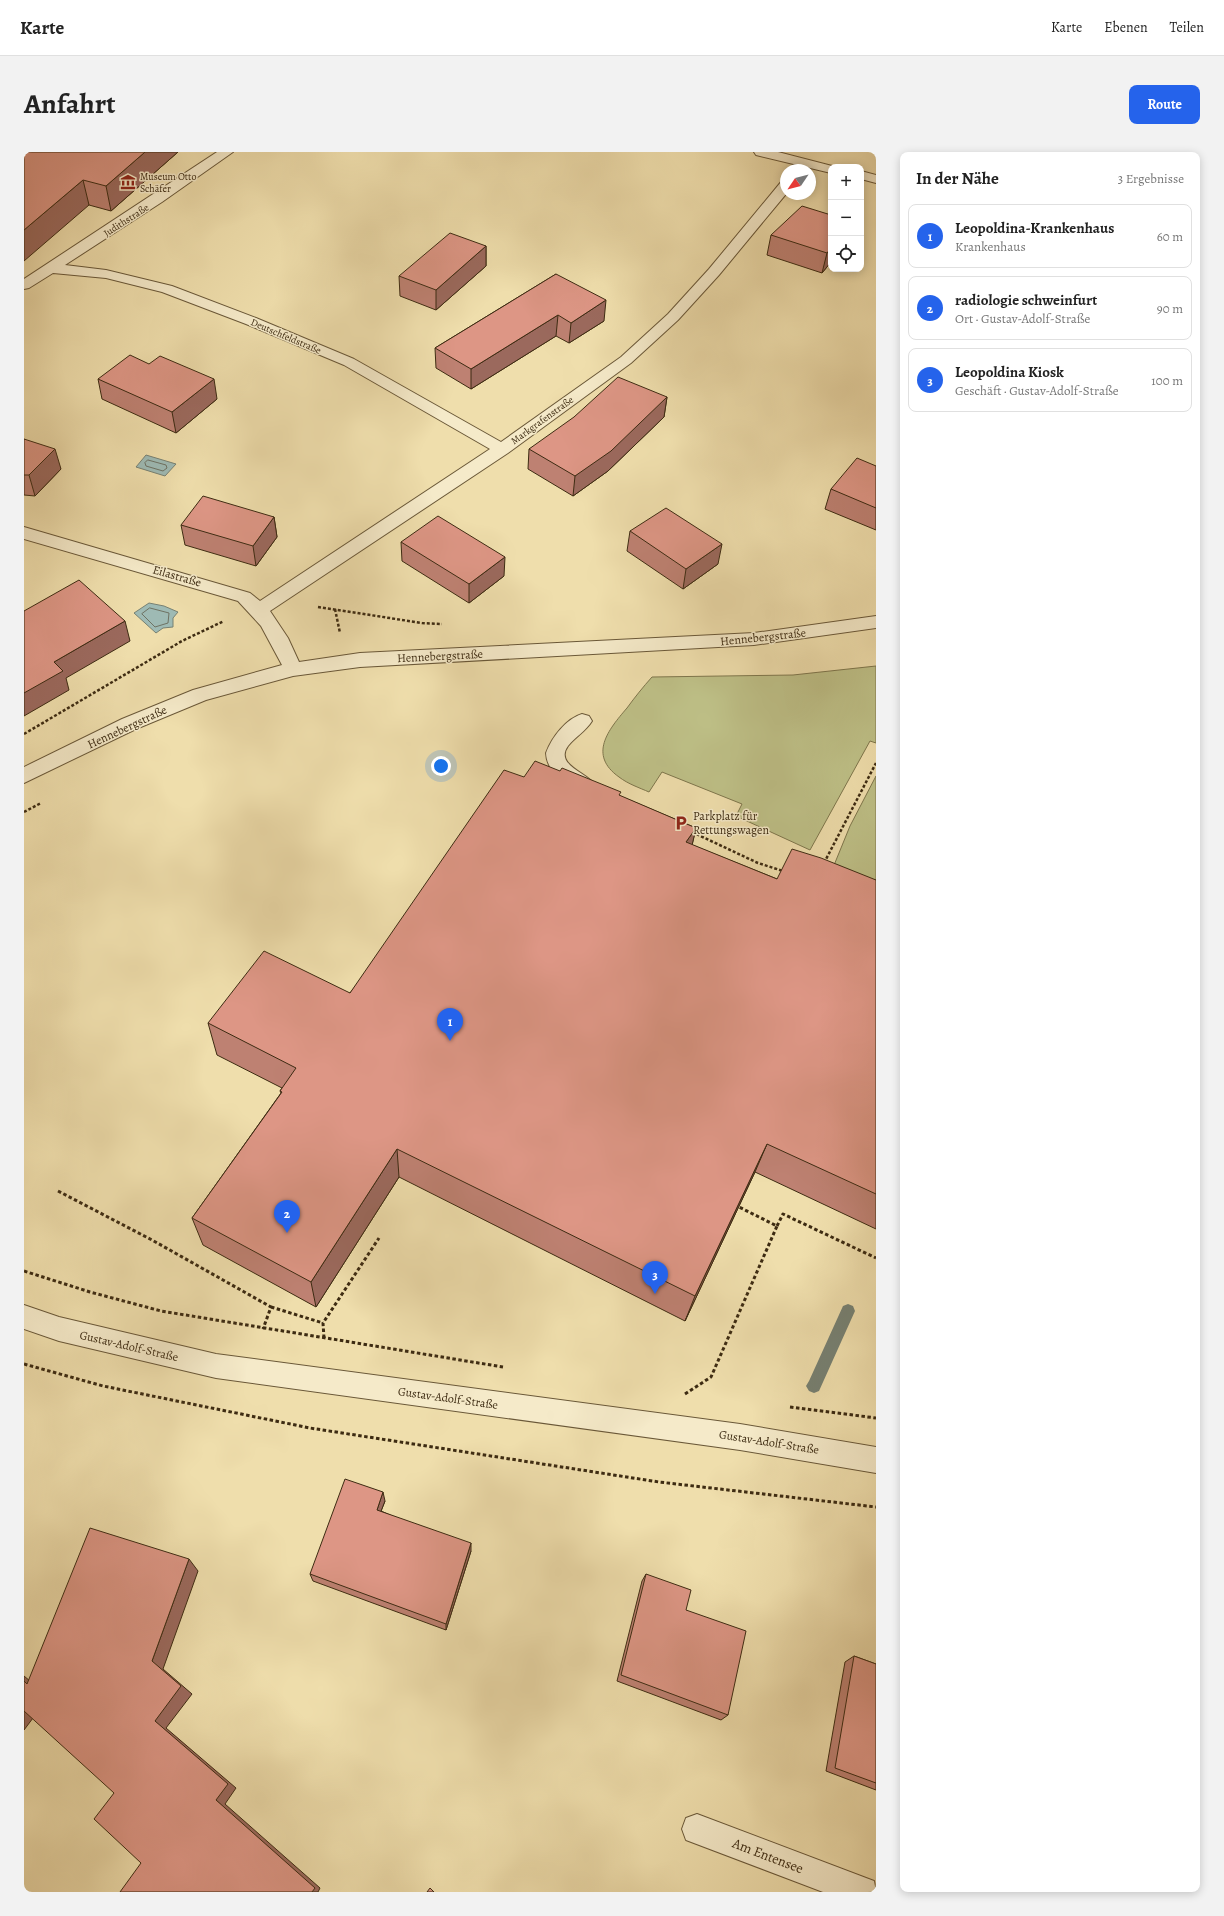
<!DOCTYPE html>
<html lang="de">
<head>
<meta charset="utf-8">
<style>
  :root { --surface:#fff; --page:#f2f2f2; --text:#222; --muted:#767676; --line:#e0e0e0; --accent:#2563eb }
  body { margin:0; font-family:Alegreya,serif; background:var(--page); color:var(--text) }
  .controls { position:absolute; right:12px; top:12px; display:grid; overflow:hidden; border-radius:8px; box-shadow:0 2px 10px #0003 }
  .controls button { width:36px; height:36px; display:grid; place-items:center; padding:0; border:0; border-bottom:1px solid var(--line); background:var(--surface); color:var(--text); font:20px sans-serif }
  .compass { position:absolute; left:756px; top:12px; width:36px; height:36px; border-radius:50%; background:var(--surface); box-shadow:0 2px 10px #0003; rotate:235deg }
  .you { position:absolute; left:417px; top:614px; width:14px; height:14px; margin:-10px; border:3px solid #fff; border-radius:50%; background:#1a73e8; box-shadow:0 0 0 6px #1a73e833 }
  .badge { display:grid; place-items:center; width:26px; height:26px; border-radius:50%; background:var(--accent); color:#fff; font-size:13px; font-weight:700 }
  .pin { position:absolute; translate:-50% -33px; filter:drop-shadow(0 1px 2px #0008) }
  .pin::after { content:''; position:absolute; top:21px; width:14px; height:12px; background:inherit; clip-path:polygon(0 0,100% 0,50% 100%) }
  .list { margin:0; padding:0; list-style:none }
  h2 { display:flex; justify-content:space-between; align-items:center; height:52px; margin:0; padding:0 16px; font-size:17px }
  h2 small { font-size:13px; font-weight:400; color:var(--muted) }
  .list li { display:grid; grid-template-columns:26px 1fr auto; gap:12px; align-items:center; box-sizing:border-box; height:64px; margin:0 8px 8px; padding:0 8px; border:1px solid var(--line); border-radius:8px }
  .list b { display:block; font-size:15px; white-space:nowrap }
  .list p { margin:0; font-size:13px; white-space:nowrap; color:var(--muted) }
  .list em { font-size:13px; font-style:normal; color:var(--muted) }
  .icon { flex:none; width:22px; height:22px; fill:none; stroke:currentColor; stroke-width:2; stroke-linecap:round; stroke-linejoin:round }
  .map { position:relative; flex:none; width:852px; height:1740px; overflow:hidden; border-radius:8px }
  header { display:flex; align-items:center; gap:24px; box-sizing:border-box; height:56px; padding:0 20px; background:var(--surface); border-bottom:1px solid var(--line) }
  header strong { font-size:19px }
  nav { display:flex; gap:22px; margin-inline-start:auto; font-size:14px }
  .intro { display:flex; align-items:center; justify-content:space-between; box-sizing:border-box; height:96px; padding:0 24px }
  h1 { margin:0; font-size:28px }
  .button { padding:10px 18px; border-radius:8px; background:var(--accent); color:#fff; font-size:14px; font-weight:700 }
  main { display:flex; gap:24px; padding:0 24px }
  aside { flex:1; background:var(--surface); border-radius:8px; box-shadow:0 2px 10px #0003 }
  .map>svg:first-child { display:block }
  .green { fill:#bec087; stroke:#7e764c }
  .water { fill:#9ebab4; stroke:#778173 }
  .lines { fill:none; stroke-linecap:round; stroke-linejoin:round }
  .shore { stroke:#6e7263; stroke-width:1 }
  .stream { fill:#778173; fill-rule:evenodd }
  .service-casing { stroke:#6a5838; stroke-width:2 }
  .minor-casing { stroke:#6a5838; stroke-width:2 }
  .path-far1 { stroke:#3d2b12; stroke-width:2.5; stroke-dasharray:3 2; stroke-linecap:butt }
  .path { stroke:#3d2b12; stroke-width:3; stroke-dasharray:3.5 2.5; stroke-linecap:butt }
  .service { fill:#f5eac9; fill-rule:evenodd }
  .minor { fill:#f5eac9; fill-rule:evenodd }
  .wall { fill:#be8172; stroke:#3d2b12 }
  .shaded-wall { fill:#9b695d; stroke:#3d2b12 }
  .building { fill:#dd9685; stroke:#3d2b12 }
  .labels { text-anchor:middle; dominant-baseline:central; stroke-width:3; stroke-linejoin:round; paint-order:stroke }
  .far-poi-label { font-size:10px; fill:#3d2b12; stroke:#f5eac9; text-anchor:start }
  .far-street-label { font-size:10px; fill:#3d2b12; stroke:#f5eac9 }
  .street-label { font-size:12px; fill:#3d2b12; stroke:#f5eac9 }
  .poi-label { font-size:12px; fill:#3d2b12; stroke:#f5eac9; text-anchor:start }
  .near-street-label { font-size:14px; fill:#3d2b12; stroke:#f5eac9 }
</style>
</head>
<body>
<header>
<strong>Karte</strong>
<nav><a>Karte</a><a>Ebenen</a><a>Teilen</a></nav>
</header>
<div class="intro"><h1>Anfahrt</h1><a class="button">Route</a></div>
<main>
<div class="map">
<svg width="852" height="1740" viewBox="0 0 852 1740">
  <rect width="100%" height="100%" fill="#efdeac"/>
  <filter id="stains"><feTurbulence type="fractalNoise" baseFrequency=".005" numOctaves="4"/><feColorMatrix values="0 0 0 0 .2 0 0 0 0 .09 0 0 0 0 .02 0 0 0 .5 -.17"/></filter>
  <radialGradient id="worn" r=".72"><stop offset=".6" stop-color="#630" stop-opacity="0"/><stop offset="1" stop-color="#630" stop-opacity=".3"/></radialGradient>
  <g class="green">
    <path d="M852,514V591L846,589L786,698L712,664L718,652L638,620L625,640C616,636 604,632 595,625C564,603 584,578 603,556C611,545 619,535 628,525L769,523Z"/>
    <path d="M852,624V740L806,723L826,674Z"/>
  </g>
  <g class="water">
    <path d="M122,303L152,312L141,324L112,315Z"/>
    <path d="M125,451L140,454L154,460L149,466V475L139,476L132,481L110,461Z"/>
  </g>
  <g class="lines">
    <g class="shore">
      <path d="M124,308L142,313L143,316L139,319L122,314L121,311Z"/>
      <path d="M126,456L145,461L144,471L131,475L118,462Z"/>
    </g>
    <path class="stream" d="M824,1152L829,1154L831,1159L795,1239L790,1241L785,1239L782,1234L785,1229L819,1154Z"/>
    <g class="service-casing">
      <path id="service" d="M558,562L565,564L568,569C562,579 551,585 544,594C530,613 564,621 571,633L568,638L561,640C543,635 523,621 522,601C528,585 542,567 558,562Z"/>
    </g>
    <g class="minor-casing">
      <g id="minor">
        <path d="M193,0H209L138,50L41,113L82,118L148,134L232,166L330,207L477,290L597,205L644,162L685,117L757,30L762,29V42L695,123L654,168L607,211L484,301L246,459L264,486L275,510L336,501L730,481L852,464V476L730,493L336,515L269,524L182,548L112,577L0,631V615L98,567L169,538L258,513L237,474L214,449L0,387V375L226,441L236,449L466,297L320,213L222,172L138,140L82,126L29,121L5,136L0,137V127Z"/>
        <path d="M730,0H754L812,15H807V21L732,3Z"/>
        <path d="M837,19L852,23V31L837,27Z"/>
        <path d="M0,1153L35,1165L192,1202L716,1272L852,1295V1321L716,1298L192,1226L35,1189L0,1177Z"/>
        <path d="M673,1662L850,1729L852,1740H799L662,1688L658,1677L662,1666Z"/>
      </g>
    </g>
    <g class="path-far1">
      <path d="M294,455L398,471L418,472"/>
      <path d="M311,457L316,481"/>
      <path d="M0,582L158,489L200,469"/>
      <path d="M0,660L17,651"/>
      <path d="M668,680L734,711L759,719"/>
      <path d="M800,711L852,611"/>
    </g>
    <g class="path">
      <path d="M34,1039L128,1088L247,1155L239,1177"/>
      <path d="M753,1074L759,1062L852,1106"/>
      <path d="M0,1119L66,1140L137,1159L479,1215"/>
      <path d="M247,1155L299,1171"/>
      <path d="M300,1186L299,1171L355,1086"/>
      <path d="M0,1212L79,1234L286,1276L635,1330L852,1355"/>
      <path d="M661,1242L687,1225L753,1074L715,1055"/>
      <path d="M766,1255L852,1266"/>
    </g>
    <use href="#service" class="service"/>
    <use href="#minor" class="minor"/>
  </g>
  <g class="wall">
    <path d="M0,0H154L87,59L65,53Z"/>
    <path d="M807,63V110L798,121L743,103L747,83Z"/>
    <path d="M462,94V114L412,158L376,144L375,124Z"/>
    <path d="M532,122L580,169L545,191L532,184L447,237L412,216L411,196Z"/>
    <path d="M74,227L193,247L152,281L78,247Z"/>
    <path d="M643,245L640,265L584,319L549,344L504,317L505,297Z"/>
    <path d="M0,287L37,317L11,344L0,343Z"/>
    <path d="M852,314V378L801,357L807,337Z"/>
    <path d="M250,365L253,385L232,414L161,393L157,373Z"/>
    <path d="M606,379L694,412L659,437L603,399Z"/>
    <path d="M377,390L480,424L445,451L378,409Z"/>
    <path d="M500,625L596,644L672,676L668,693L753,727L852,728V1077L731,1020L661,1169L375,1025L292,1155L179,1093L168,1066L257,941L256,939L258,936L193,903L184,871L326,841Z"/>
    <path d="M361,1349L357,1359L447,1399L422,1478L289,1429L286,1422Z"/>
    <path d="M622,1422L662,1458L704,1563L697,1568L593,1529L618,1429Z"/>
    <path d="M830,1504L852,1512V1638L802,1619L821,1510Z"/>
  </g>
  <g class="shaded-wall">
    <path d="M121,0H154L87,59L82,34Z"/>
    <path d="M59,28L65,53L0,109V78Z"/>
    <path d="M462,94V114L412,158V138Z"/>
    <path d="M807,96V110L798,121L803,101Z"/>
    <path d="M582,148L580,169L545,191L547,171Z"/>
    <path d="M534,163L532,184L447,237V217Z"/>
    <path d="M190,227L193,247L152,281L148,260Z"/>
    <path d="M643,245L640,265L584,319L549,344L551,324Z"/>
    <path d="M31,297L37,317L11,344L5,323Z"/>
    <path d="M250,365L253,385L232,414L229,394Z"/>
    <path d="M698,392L694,412L659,437L662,417Z"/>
    <path d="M481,405L480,424L445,451V432Z"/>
    <path d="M101,469L106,489L42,526L45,538L0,564V541L30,510Z"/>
    <path d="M672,676L664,711L662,690Z"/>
    <path d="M743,992L731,1020L661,1169L671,1144Z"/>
    <path d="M373,997L375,1025L292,1155L287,1130Z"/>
    <path d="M359,1340L361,1349L354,1367L353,1358Z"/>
    <path d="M447,1391V1399L422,1478V1472Z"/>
    <path d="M165,1407L174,1419L139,1517L168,1542L142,1576L212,1636L201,1652L296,1736L294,1740H288L192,1648L131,1569L128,1509Z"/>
    <path d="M0,1524L19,1540L3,1532L0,1529Z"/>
    <path d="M0,1557L12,1562L0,1578Z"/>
  </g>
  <g class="building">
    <path d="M0,0H121L82,34L59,28L0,78Z"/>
    <path d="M778,54L807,63V96L803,101L747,83Z"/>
    <path d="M426,81L462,94L412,138L375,124Z"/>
    <path d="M532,122L582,148L547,171L534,163L447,217L411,196Z"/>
    <path d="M106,203L125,212L136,204L190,227L148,260L74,227Z"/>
    <path d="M594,225L643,245L587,299L551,324L505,297L550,265Z"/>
    <path d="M0,287L31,297L5,323H0Z"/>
    <path d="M833,306L852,314V356L807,337Z"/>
    <path d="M179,344L250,365L229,394L157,373Z"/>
    <path d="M642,356L698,392L662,417L606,379Z"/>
    <path d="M414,364L481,405L445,432L377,390Z"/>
    <path d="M55,428L101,469L30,510L39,519L0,541V459Z"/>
    <path d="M511,609L536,619L538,616L597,640L595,643L672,676L662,690L753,727L768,697L797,706L852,728V1042L743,992L671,1144L373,997L287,1130L168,1066L258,940L256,939L272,916L184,871L240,799L326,841L480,618L500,625Z"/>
    <path d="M321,1327L359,1340L353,1358L447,1391L422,1472L286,1422Z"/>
    <path d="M66,1376L165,1407L128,1509L157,1534L131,1569L204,1632L192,1648L291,1736L288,1740H96L117,1711L70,1667L90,1641L0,1559V1529L3,1532Z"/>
    <path d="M622,1422L667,1438L662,1458L722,1479L704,1563L597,1523Z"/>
    <path d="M830,1504L852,1512V1631L811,1616Z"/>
    <path d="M406,1736L410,1740H403Z"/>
  </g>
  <defs>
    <g id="museum-bare" transform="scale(1.2)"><path d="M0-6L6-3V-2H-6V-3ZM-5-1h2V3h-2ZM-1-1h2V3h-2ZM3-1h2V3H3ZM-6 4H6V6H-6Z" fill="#8f2418" stroke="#f5eac9" stroke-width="2.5" paint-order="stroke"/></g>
    <g id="parking-bare" transform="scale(1.2)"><path d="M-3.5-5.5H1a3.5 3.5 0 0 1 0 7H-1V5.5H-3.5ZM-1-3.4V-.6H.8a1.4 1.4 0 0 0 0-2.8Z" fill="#8f2418" stroke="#f5eac9" stroke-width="2.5" paint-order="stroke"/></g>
  </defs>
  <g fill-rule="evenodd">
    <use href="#museum-bare" x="104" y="30"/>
    <use href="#parking-bare" x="657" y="671"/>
  </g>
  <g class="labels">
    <g class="far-poi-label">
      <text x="116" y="24">Museum Otto<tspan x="116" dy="12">Schäfer</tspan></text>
    </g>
    <g class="far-street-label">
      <text transform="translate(102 68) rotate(-33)">Judithstraße</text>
      <text transform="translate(262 184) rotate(23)">Deutschfeldstraße</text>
      <text transform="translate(518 268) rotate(-36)">Markgrafenstraße</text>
    </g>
    <g class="street-label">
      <text transform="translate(153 424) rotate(16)">Eilastraße</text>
      <text transform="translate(739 485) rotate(-6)">Hennebergstraße</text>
      <text transform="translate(416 504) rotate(-3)">Hennebergstraße</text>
      <text transform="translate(103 575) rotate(-25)">Hennebergstraße</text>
      <text transform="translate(105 1194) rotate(13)">Gustav-Adolf-Straße</text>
      <text transform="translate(424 1246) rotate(8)">Gustav-Adolf-Straße</text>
      <text transform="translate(745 1290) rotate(9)">Gustav-Adolf-Straße</text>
    </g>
    <g class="poi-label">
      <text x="669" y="664">Parkplatz für<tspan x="669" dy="14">Rettungswagen</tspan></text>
    </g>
    <g class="near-street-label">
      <text transform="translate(744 1704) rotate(21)">Am Entensee</text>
    </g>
  </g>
  <rect width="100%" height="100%" filter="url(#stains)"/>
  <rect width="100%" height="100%" fill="url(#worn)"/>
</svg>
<div class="controls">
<button>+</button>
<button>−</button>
<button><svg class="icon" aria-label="locate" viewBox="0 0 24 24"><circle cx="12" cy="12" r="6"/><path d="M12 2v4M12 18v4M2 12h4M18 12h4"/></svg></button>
</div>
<svg class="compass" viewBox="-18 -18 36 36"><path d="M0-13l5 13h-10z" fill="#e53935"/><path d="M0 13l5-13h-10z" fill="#767676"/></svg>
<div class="you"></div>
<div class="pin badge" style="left:426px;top:889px">1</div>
<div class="pin badge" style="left:263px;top:1081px">2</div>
<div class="pin badge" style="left:631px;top:1142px">3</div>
</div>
<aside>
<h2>In der Nähe<small>3 Ergebnisse</small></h2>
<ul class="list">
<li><span class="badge">1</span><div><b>Leopoldina-Krankenhaus</b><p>Krankenhaus</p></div><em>60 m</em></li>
<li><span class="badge">2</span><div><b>radiologie schweinfurt</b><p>Ort · Gustav-Adolf-Straße</p></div><em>90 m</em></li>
<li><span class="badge">3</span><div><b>Leopoldina Kiosk</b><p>Geschäft · Gustav-Adolf-Straße</p></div><em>100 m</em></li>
</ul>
</aside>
</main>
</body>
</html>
